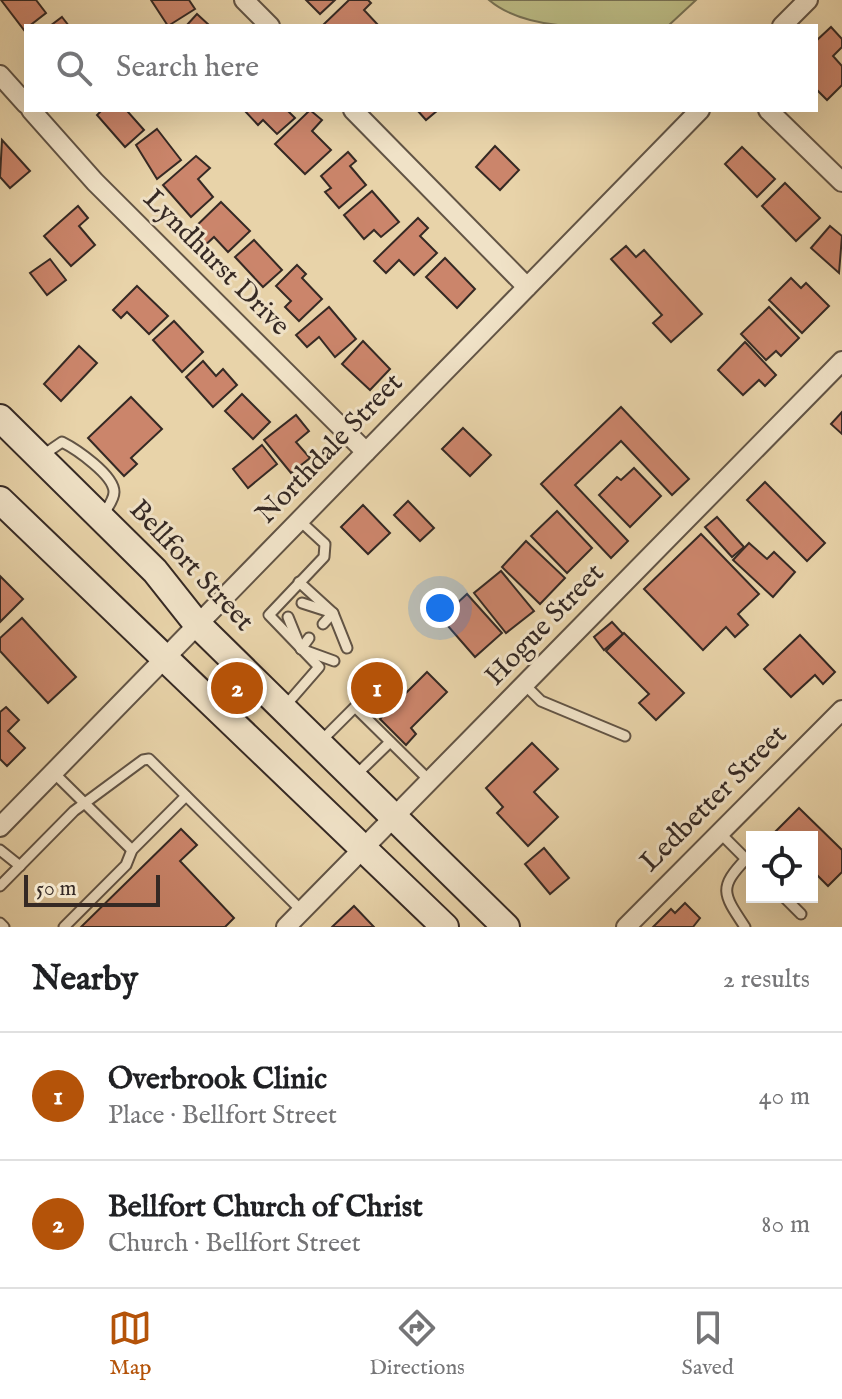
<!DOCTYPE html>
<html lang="en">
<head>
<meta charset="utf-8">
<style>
  :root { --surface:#fff; --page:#f2f2f2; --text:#202124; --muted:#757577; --line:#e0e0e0; --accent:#b45309 }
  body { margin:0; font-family:"IM FELL English",serif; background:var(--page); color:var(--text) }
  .controls { position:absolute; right:24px; bottom:24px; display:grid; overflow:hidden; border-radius:0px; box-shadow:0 8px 32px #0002 }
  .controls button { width:72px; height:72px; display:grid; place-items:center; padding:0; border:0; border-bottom:2px solid var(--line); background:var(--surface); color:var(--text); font:40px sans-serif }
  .scale { position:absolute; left:24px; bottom:20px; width:136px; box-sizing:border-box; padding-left:8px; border:4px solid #352924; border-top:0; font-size:22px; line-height:28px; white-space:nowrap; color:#352924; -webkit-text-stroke:6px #f0e2c7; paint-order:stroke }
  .you { position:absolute; left:440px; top:608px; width:28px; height:28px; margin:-20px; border:6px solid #fff; border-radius:50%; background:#1a73e8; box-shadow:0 0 0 12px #1a73e833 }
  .badge { display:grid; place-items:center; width:52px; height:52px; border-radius:50%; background:var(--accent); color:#fff; font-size:26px; font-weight:700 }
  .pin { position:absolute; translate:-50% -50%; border:4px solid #fff; box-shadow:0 2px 8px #0006 }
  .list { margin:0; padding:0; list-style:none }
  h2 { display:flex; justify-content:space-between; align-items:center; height:104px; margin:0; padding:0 32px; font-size:34px }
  h2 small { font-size:26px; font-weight:400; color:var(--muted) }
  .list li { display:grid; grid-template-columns:52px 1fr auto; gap:24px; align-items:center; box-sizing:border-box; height:128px; padding:0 32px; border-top:2px solid var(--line) }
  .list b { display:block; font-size:30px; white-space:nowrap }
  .list p { margin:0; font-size:26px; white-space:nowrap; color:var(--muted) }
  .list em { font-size:26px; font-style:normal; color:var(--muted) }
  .icon { flex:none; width:44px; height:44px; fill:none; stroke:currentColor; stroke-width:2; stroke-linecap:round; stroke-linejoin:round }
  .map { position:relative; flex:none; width:842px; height:927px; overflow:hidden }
  .search { position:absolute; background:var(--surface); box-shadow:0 8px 32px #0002; left:24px; right:24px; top:24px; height:88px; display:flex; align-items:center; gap:20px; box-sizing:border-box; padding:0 28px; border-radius:0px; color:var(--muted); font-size:30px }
  .sheet { height:360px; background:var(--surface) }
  nav { display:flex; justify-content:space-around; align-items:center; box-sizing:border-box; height:112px; border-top:2px solid var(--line); background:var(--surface); font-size:22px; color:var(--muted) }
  nav a { display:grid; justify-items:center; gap:4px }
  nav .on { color:var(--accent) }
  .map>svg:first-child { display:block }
  .green { fill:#bcbb84; stroke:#787254; stroke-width:2 }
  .building { fill:#cb856b; stroke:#352924; stroke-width:2 }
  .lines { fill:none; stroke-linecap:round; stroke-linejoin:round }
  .lane-casing { stroke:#625445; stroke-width:13 }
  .street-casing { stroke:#625445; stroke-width:22 }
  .secondary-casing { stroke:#352924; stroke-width:30 }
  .lane { stroke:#f0e2c7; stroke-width:9 }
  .street { stroke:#f0e2c7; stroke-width:18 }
  .secondary { stroke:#f0e2c7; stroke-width:26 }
  .labels { text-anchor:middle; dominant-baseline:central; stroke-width:6; stroke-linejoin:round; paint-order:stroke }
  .street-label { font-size:28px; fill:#352924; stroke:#f0e2c7 }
</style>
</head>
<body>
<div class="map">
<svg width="842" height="927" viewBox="0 0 842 927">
  <rect width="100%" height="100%" fill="#e8d3a9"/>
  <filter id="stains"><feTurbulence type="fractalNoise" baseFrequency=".0025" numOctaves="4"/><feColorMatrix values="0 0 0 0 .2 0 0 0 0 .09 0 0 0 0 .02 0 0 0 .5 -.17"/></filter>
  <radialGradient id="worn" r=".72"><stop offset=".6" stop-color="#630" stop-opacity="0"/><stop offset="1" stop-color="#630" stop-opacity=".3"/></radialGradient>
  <path class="green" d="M489,0H696L668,26C615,26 531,36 489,0Z"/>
  <g class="building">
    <path d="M1,0H36L46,13L24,30Z"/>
    <path d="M151,0H189L195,9L168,26Z"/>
    <path d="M306,0H335L320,14Z"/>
    <path d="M349,0H368L371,3L364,10L379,26H322Z"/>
    <path d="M197,14L210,26H186Z"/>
    <path d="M62,17L69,26H50Z"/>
    <path d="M831,27L842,39V47L833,56L842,66V85L827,100L816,89V41Z"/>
    <path d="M102,110H131L128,112L144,130L125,147L97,115Z"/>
    <path d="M244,110H287L295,118L277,134L263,120L258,125Z"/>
    <path d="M310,110L322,120L312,131L331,150L305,174L275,144Z"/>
    <path d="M417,110H438L426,120Z"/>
    <path d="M157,129L181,160L157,179L136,145Z"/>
    <path d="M2,140L30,171L10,188L0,177Z"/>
    <path d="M495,146L519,170L500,190L476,167Z"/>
    <path d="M742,147L775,179L757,197L725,164Z"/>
    <path d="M348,152L356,161L350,166L366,185L339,208L325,192L331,188L321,176Z"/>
    <path d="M196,156L210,168L198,179L213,197L191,217L163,185Z"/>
    <path d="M785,183L820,218L796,241L762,206Z"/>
    <path d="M372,191L399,222L381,237L374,230L364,239L344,215Z"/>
    <path d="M221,202L250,231L228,252L214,237L202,248L188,234Z"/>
    <path d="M78,206L88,218L79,226L95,245L71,266L44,236Z"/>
    <path d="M418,218L428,228L420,236L437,253L414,275L399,260L386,273L374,261Z"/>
    <path d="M830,226L842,236L839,273L811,248Z"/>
    <path d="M254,240L282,270L263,287L235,257Z"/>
    <path d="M626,246L636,257L644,250L702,314L671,342L653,323L662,315L611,259Z"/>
    <path d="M445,258L475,289L457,308L426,277Z"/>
    <path d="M50,259L66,280L47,295L30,273Z"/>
    <path d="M297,265L306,274L302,278L322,299L299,321L285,307L291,301L276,286Z"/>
    <path d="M791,278L801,288L806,283L829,306L802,333L769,300Z"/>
    <path d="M137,286L168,316L149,334L127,312L121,318L113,310Z"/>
    <path d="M329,307L356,339L335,357L319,337L307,347L296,335Z"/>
    <path d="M769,307L799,338L781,356L776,351L766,360L741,334Z"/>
    <path d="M174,321L203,352L182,372L153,340Z"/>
    <path d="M363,341L390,369L370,390L342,364Z"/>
    <path d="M745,342L776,375L765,386L759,380L743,395L718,370Z"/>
    <path d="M79,346L97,363L61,401L44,384Z"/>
    <path d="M203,361L216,376L223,369L237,385L213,407L186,377Z"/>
    <path d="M242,394L270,422L253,439L225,411Z"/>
    <path d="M131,397L162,429L131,458L137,464L124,476L88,438Z"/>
    <path d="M621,407L689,479L672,495L621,441L575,485L628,541L611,558L541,484Z"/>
    <path d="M842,412V434L831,424Z"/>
    <path d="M296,415L309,431L296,442L310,458L291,473L264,440Z"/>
    <path d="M463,428L491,455L470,476L442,449Z"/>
    <path d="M262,445L277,464L248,488L233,469Z"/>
    <path d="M634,468L661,496L630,527L599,495L617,477L621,480Z"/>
    <path d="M765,482L825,543L807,561L747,500Z"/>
    <path d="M408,501L434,528L420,541L394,515Z"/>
    <path d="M363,505L390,533L368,554L341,527Z"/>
    <path d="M557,511L592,548L567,573L531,536Z"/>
    <path d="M717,517L744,547L732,557L705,527Z"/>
    <path d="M701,534L759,594L738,614L748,625L735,637L726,627L703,650L644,589Z"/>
    <path d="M526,541L565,578L540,604L502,567Z"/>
    <path d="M749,543L767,559L774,552L795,572L773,597L733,560Z"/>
    <path d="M501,571L534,611L506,633L474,593Z"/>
    <path d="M0,576L23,599L0,622Z"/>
    <path d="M467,594L502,633L475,657L441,618Z"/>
    <path d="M22,618L76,677L48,703L0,651V638Z"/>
    <path d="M612,622L623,634L604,650L594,637Z"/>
    <path d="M624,633L684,693L656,720L639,703L649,694L606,651Z"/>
    <path d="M800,635L835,672L823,684L815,675L791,697L764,669Z"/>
    <path d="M380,660L404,685L375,715L350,690Z"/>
    <path d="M427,672L447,692L411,728L416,734L406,745L380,719Z"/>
    <path d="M6,707L19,720L8,731L25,748L7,766L0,759V712Z"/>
    <path d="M532,743L558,769L534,792L558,817L528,846L497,813L503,807L486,788Z"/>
    <path d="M799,808L842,850V872L828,886L812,870V837H779L774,833Z"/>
    <path d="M181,829L197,845L180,861L234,918L225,927H81Z"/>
    <path d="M544,848L569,878L550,894L525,864Z"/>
    <path d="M685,903L700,918L693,927H653L671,909L675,913Z"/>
    <path d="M354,906L374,927H332Z"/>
  </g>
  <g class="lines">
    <g class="lane-casing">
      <g id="lane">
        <path d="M43,455L62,442C76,449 114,475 114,492C114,500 107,508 103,515"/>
        <path d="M299,582L333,613L347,648"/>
        <path d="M302,603L330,612"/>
        <path d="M288,617L301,649L334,661"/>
        <path d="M323,624L333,613"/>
        <path d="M301,649L309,638"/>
        <path d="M525,685L541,701L625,736"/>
        <path d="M286,705L319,667L269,615L324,557L325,544L299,520"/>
        <path d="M320,742L355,707L431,782"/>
        <path d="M54,773L132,850"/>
        <path d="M355,776L390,742"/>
        <path d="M720,833L752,865"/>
        <path d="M0,850L20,866"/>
        <path d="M0,886L74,811L143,760L149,759L302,911"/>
        <path d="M784,897L801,914"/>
        <path d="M0,923L4,927"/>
        <path d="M64,927L126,865L132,850L186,796"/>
        <path d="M745,927C723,894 718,888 746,859"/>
      </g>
    </g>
    <g class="street-casing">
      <g id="street">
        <path d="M244,0L270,26"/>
        <path d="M782,26L808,0"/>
        <path d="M0,75L26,104"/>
        <path d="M31,110L95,182L366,452"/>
        <path d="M353,110L527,287"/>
        <path d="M768,110L842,182"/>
        <path d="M0,827L700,110"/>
        <path d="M286,927L842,361"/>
        <path d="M626,927L842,710"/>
      </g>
    </g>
    <g class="secondary-casing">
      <g id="secondary">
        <path d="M0,418L155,571L197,624L506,927"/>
        <path d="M0,500L445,927"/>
      </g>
    </g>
    <use href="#lane" class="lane"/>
    <use href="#street" class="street"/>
    <use href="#secondary" class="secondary"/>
  </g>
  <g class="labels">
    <g class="street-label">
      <text transform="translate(216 263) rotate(45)">Lyndhurst Drive</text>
      <text transform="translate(330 449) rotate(-46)">Northdale Street</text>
      <text transform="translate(191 566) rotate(47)">Bellfort Street</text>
      <text transform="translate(545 625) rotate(-46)">Hogue Street</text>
      <text transform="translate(714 799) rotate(-45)">Ledbetter Street</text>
    </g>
  </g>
  <rect width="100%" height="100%" filter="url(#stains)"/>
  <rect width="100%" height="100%" fill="url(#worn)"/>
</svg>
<div class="controls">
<button><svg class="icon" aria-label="locate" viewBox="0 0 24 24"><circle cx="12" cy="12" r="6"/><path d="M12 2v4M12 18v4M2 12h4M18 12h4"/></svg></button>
</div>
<div class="scale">50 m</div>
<div class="you"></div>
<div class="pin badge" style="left:377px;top:688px">1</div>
<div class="pin badge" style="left:237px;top:688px">2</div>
<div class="search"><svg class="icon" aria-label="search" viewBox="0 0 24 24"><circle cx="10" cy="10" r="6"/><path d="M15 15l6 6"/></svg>Search here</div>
</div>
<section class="sheet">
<h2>Nearby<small>2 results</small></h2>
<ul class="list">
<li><span class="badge">1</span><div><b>Overbrook Clinic</b><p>Place · Bellfort Street</p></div><em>40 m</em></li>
<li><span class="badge">2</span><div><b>Bellfort Church of Christ</b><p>Church · Bellfort Street</p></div><em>80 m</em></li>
</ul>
</section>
<nav>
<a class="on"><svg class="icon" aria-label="map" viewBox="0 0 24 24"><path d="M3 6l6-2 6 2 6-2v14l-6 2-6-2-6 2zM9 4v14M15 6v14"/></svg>Map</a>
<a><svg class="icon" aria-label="directions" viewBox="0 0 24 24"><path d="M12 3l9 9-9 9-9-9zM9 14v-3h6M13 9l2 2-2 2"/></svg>Directions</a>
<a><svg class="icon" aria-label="saved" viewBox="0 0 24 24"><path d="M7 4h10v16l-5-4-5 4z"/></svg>Saved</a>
</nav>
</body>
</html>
